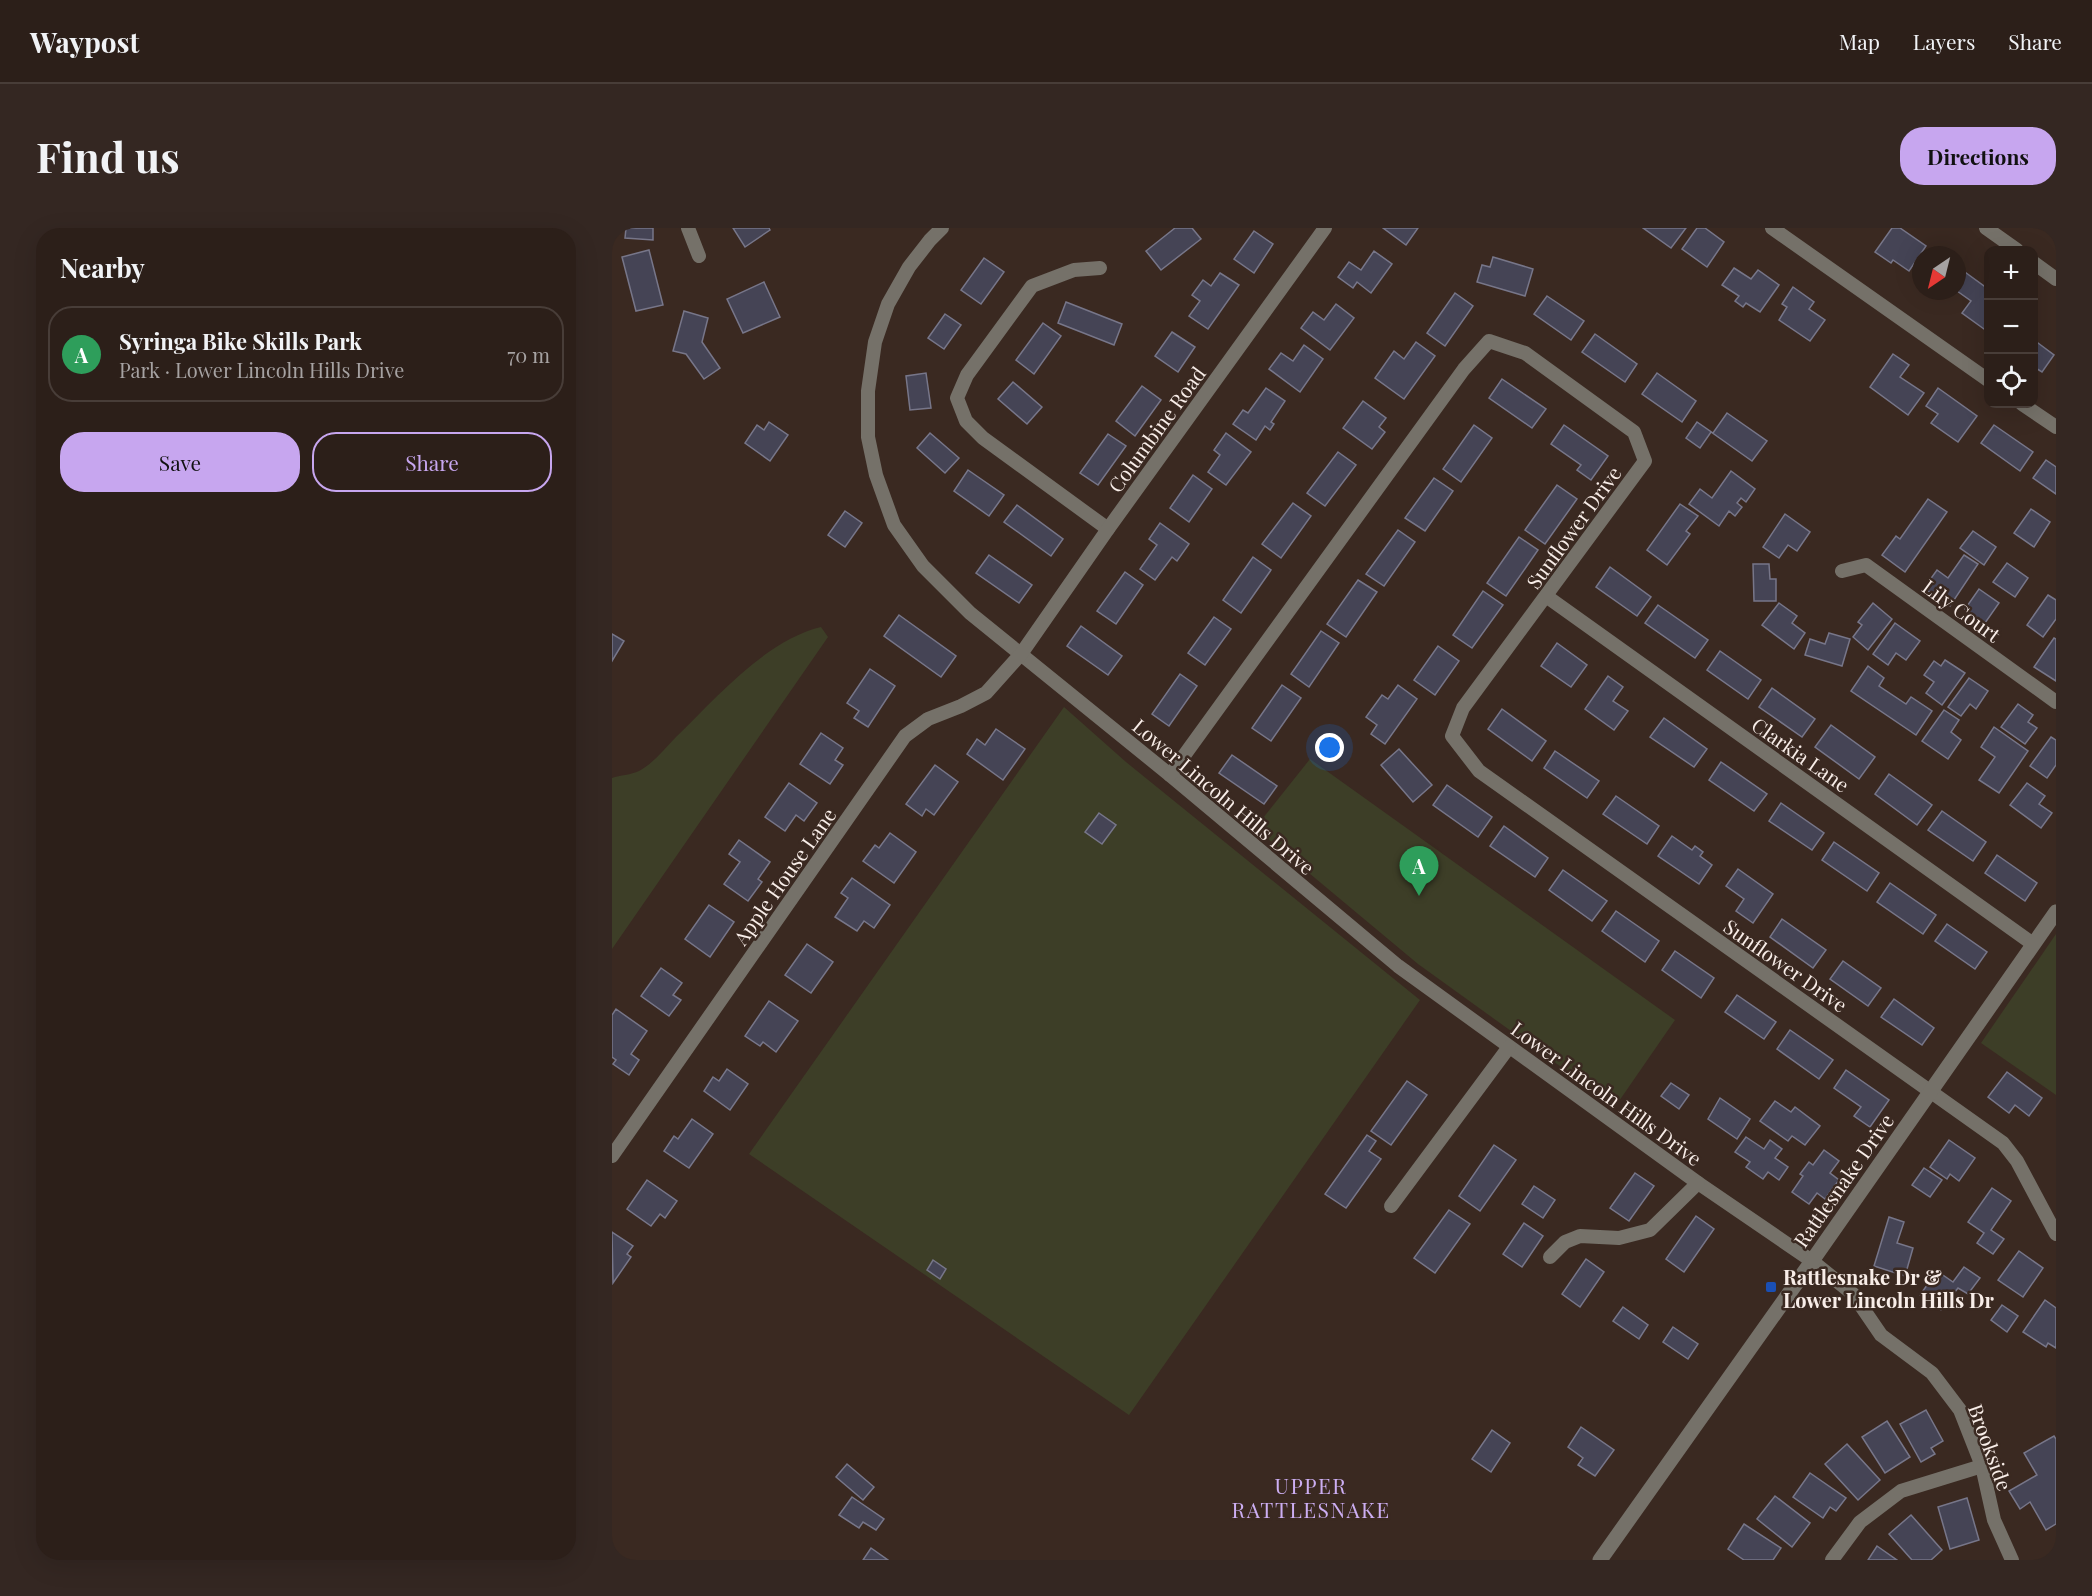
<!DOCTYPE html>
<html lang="en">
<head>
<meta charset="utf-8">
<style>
  :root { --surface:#2c1f19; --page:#342722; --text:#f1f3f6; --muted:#a6a2a2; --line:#483d38; --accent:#c7a6ef }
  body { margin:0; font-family:"Playfair Display",serif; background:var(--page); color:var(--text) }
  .controls { position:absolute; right:18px; top:18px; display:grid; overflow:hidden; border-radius:12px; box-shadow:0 6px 24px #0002 }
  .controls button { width:54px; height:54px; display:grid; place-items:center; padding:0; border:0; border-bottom:2px solid var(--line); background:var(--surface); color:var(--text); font:30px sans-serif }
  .compass { position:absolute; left:1300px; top:18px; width:54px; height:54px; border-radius:50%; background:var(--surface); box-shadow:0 6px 24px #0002; rotate:215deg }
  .you { position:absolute; left:718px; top:520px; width:21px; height:21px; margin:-15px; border:4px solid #fff; border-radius:50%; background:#1a73e8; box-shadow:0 0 0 9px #1a73e833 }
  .badge { display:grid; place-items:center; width:39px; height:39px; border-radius:50%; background:var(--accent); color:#fff; font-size:20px; font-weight:700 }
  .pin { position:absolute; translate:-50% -50px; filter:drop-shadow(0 2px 3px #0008) }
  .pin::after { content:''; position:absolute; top:32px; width:21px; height:18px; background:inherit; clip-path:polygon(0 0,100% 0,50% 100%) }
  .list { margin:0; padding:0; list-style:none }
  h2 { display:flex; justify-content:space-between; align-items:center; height:78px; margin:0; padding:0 24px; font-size:26px }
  h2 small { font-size:20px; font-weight:400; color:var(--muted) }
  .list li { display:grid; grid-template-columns:39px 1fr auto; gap:18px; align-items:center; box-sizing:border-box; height:96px; margin:0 12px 12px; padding:0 12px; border:2px solid var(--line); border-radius:24px }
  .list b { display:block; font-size:22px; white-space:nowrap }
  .list p { margin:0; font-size:20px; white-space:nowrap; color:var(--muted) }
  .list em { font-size:20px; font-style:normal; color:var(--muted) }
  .actions { display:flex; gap:12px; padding:18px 24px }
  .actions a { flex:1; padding:14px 0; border:2px solid var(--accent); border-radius:24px; text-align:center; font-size:21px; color:var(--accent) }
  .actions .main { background:var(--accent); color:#111 }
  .icon { flex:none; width:33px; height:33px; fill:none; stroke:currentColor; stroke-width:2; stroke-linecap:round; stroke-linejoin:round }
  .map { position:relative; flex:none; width:1444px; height:1332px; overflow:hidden; border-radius:24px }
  header { display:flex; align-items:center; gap:36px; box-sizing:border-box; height:84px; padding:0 30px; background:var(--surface); border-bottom:2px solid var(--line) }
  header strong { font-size:28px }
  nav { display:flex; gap:33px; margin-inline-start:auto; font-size:21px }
  .intro { display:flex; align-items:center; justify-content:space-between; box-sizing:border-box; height:144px; padding:0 36px }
  h1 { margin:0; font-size:42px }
  .button { padding:15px 27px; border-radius:24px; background:var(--accent); color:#111; font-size:21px; font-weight:700 }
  main { display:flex; gap:36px; padding:0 36px }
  aside { flex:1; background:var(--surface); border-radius:24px; box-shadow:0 6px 24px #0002 }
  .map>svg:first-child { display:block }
  .green { fill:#3d3e27 }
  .building { fill:#454455; stroke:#777689; stroke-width:1.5 }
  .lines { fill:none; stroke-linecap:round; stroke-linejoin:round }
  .minor { stroke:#757169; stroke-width:14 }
  .tertiary { stroke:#757169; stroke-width:15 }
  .transit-dot { fill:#1a4fb4; stroke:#3a2921; stroke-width:2 }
  .labels { text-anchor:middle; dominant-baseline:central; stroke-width:5; stroke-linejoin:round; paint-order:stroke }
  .street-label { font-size:20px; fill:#f8ede8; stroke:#3a2921 }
  .poi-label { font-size:20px; font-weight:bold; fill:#f8ede8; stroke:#3a2921; text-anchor:start }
  .neighbourhood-label { font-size:21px; letter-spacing:1.5px; fill:#ccaef2; stroke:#3a2921 }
</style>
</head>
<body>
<header>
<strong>Waypost</strong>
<nav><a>Map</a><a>Layers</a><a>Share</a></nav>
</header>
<div class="intro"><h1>Find us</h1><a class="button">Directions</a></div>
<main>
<aside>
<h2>Nearby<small></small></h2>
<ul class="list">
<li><span class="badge" style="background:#2e9e5b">A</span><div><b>Syringa Bike Skills Park</b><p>Park · Lower Lincoln Hills Drive</p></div><em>70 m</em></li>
</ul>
<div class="actions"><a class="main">Save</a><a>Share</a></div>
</aside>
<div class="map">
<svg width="1444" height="1332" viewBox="0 0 1444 1332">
  <rect width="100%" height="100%" fill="#3a2921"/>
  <g class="green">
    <path d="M209,399L216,409L0,721V550C8,547 19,547 27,543C42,535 52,521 64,509C104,470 154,412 209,399Z"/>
    <path d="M452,479L514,534L808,772L517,1187L137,926Z"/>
    <path d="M698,531L1063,792L1005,876L942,834L806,736L643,600Z"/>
    <path d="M1444,706V867L1369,815Z"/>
  </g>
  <g class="building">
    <path d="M14,0H41V12L13,10Z"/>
    <path d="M121,0H157L158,2L133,19Z"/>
    <path d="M563,0H580L589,11L549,42L534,23Z"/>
    <path d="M771,0H806L794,17Z"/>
    <path d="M1031,0H1074L1059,20Z"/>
    <path d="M1085,0H1093L1112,14L1095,39L1070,21Z"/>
    <path d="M1280,0H1288L1314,18L1297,43L1281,32L1279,35L1263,24Z"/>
    <path d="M642,3L661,16L642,45L622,31Z"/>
    <path d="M37,22L51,77L24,83L10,29Z"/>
    <path d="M762,23L780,36L759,65L745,54L741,60L726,49L737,34L749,42Z"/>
    <path d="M881,29L921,41L913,68L865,54L870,37L878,39Z"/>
    <path d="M372,30L392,44L369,76L349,62Z"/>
    <path d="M1346,39L1376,61V94L1372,101L1350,85L1359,73L1345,63Z"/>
    <path d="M1122,40L1139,51L1146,42L1167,57L1148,84L1134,75L1131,79L1123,73L1127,68L1110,57Z"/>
    <path d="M608,45L627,57L596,101L577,88L588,73L580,67L591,52L599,58Z"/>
    <path d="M152,54L168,89L131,105L115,71Z"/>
    <path d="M1181,59L1202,74L1197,81L1213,92L1198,113L1167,92L1175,79L1170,76Z"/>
    <path d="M843,65L861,78L833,118L815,105Z"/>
    <path d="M935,68L972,93L959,112L922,86Z"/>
    <path d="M454,74L510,96L502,117L446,95Z"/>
    <path d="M724,76L742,90L718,122L689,100L701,84L712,92Z"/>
    <path d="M72,83L96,90L90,114L108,140L92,151L74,126L61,123Z"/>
    <path d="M333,86L349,97L332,121L316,110Z"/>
    <path d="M431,95L449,108L422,146L404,132Z"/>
    <path d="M560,104L583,119L566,144L543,128Z"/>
    <path d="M983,106L1025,136L1013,154L970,124Z"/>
    <path d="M1422,112L1442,127L1430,144L1422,139Z"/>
    <path d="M804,114L823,128L792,171L763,150L782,123L792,131Z"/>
    <path d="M692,117L711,131L688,164L657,141L669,125L681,133Z"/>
    <path d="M1281,126L1297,137L1288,149L1312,165L1296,187L1258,159Z"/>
    <path d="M314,145L319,180L298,182L294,148Z"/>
    <path d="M1045,145L1084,173L1070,194L1030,166Z"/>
    <path d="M890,151L934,181L920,200L877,170Z"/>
    <path d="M401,154L430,179L415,196L386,171Z"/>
    <path d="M530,158L549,172L523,208L504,193Z"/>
    <path d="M654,160L673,173L659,194L662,196L658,202L653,198L644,212L621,196L631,182L636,185Z"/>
    <path d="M1326,160L1365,188L1346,214L1319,195L1326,186L1314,178Z"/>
    <path d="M751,173L774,190L767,199L773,204L760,221L731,200Z"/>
    <path d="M1115,185L1155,213L1140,233L1099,204L1088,220L1074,210L1085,194L1101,205Z"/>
    <path d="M157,194L176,207L158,233L133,215L145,197L152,202Z"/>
    <path d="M862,197L880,210L849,254L831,241Z"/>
    <path d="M952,197L996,228L979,252L965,242L969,237L939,216Z"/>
    <path d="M1382,197L1421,224L1408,243L1369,215Z"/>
    <path d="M318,205L347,230L333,245L305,220Z"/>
    <path d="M614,205L639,224L614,257L596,244L608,227L602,222Z"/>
    <path d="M496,206L514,218L486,257L468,245Z"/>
    <path d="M726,224L744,237L713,278L695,265Z"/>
    <path d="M1434,232L1444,239V266L1421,250Z"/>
    <path d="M356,242L392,267L377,288L342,263Z"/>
    <path d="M1119,243L1143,261L1134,274L1129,270L1125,275L1130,279L1123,288L1117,283L1107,298L1077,276L1088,261L1100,270Z"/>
    <path d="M581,247L600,261L577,294L558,280Z"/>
    <path d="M822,250L841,263L813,303L793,290Z"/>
    <path d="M945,257L965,271L933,316L913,302Z"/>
    <path d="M1316,271L1335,284L1293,344L1270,327L1284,308L1288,311Z"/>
    <path d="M681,275L699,288L669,330L650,316Z"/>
    <path d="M1068,276L1086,288L1074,303L1078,306L1055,337L1035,322Z"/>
    <path d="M405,277L451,311L439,328L392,294Z"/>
    <path d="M1419,281L1438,294L1422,319L1402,305Z"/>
    <path d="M233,283L250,295L233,319L216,307Z"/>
    <path d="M1173,286L1198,304L1185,323L1176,317L1167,330L1151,319Z"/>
    <path d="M548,295L577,316L565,333L560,329L543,352L528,341L545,317L537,311Z"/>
    <path d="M786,302L803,314L772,358L754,346Z"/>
    <path d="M1361,303L1384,319L1372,337L1348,320Z"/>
    <path d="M907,309L926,322L894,368L875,355Z"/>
    <path d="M377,327L420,357L407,375L364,345Z"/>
    <path d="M1352,327L1366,336L1338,378L1312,360L1325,342L1336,350Z"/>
    <path d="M641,329L659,342L629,385L611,372Z"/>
    <path d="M1395,335L1416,350L1403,369L1381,354Z"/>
    <path d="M1141,336H1157L1158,351H1164V373H1142Z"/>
    <path d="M998,339L1039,369L1025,388L984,359Z"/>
    <path d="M513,344L531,357L504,396L485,383Z"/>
    <path d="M746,352L765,364L734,409L715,396Z"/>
    <path d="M1367,361L1387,375L1373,395L1353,381Z"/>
    <path d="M871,363L891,377L860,420L841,407Z"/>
    <path d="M1436,367L1444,372V391L1431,409L1415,397Z"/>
    <path d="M1167,375L1185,388L1180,395L1193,405L1182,421L1150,397Z"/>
    <path d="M1261,375L1280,391L1256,422L1241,409L1250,397L1246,394Z"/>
    <path d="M1046,377L1096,412L1083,430L1033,395Z"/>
    <path d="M287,387L344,428L329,449L272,408Z"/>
    <path d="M602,389L619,401L593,437L576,425Z"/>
    <path d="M1283,395L1308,413L1294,432L1284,425L1276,437L1261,426Z"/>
    <path d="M469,398L510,428L496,447L455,418Z"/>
    <path d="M709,403L727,415L697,459L679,446Z"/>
    <path d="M1217,405L1238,411L1230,438L1193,427L1198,411L1213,416Z"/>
    <path d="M0,406L12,413L0,433Z"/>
    <path d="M1442,410L1444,411V453L1422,439Z"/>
    <path d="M945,415L975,437L959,459L929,438Z"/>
    <path d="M826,418L847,433L823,467L802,452Z"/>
    <path d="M1108,423L1149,452L1136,471L1095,442Z"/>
    <path d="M1333,432L1353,445L1330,477L1314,465L1322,454L1312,447L1322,433L1329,438Z"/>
    <path d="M1256,438L1272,450L1267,458L1294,476L1299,469L1320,483L1304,507L1239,463Z"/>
    <path d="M258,441L283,458L256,499L242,490L247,483L235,475Z"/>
    <path d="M568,446L585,458L557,498L540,486Z"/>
    <path d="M996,448L1011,459L1001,473L1016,483L1002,502L973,481Z"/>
    <path d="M1357,450L1376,463L1364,481L1358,476L1349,488L1336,479Z"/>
    <path d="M670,457L689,470L659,513L640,500Z"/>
    <path d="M786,457L805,471L773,516L759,506L765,497L754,489L770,467L776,471Z"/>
    <path d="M1160,460L1203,491L1190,509L1147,479Z"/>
    <path d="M1406,476L1421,487L1416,494L1425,500L1413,516L1389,499Z"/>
    <path d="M890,481L934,513L920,533L876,501Z"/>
    <path d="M1332,482L1347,492L1339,504L1349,512L1336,531L1310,513Z"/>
    <path d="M1052,490L1095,521L1082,539L1038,509Z"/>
    <path d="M1219,497L1263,529L1247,551L1203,519Z"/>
    <path d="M1382,499L1416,523L1387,565L1367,552L1383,529L1369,519Z"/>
    <path d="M384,501L413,521L391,552L355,526L365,511L373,517Z"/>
    <path d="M209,505L231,520L223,532L231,537L218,556L188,536Z"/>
    <path d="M1439,509L1444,512V537L1435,550L1418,538Z"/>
    <path d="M787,521L820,557L801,574L769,537Z"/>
    <path d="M943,523L987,553L975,570L932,540Z"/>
    <path d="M620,527L665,558L652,576L607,545Z"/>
    <path d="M1109,534L1155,566L1142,583L1097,552Z"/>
    <path d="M323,537L346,554L322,587L314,581L310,588L294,576Z"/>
    <path d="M1277,546L1320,577L1305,597L1263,566Z"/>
    <path d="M177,555L205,575L192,593L184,587L173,603L153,589Z"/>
    <path d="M1415,555L1433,568L1427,576L1440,585L1429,600L1398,577Z"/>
    <path d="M835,557L880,589L866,609L821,577Z"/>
    <path d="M1004,568L1047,598L1035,616L991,586Z"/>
    <path d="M1169,575L1212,605L1200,622L1157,593Z"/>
    <path d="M1330,583L1374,614L1361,633L1316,602Z"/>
    <path d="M487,585L504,597L490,616L473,604Z"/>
    <path d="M892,598L936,630L923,649L878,618Z"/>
    <path d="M278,605L304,624L282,655L251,633L263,617L267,620Z"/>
    <path d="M1060,608L1080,622L1083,618L1091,624L1088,628L1100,637L1087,656L1046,628Z"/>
    <path d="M127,612L158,634L146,651L150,654L136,673L112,656L128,634L117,626Z"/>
    <path d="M1222,614L1267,645L1255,663L1210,632Z"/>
    <path d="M1385,627L1425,655L1413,673L1373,645Z"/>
    <path d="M1126,641L1161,666L1141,695L1124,683L1132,671L1114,658Z"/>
    <path d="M951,642L995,673L980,693L937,662Z"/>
    <path d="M240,650L278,677L262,700L252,693L245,703L223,689L236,670L229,665Z"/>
    <path d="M1278,655L1324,687L1311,706L1265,674Z"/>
    <path d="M97,677L122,694L98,729L73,711Z"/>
    <path d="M1004,683L1047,713L1033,734L990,703Z"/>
    <path d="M1170,691L1214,722L1201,740L1158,709Z"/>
    <path d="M1335,696L1375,724L1363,741L1323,713Z"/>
    <path d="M195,716L221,734L199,765L173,747Z"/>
    <path d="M1063,723L1102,750L1089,770L1050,742Z"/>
    <path d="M1231,733L1269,760L1256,778L1218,751Z"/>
    <path d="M49,740L70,755L61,767L69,772L57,788L29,768Z"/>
    <path d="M1125,767L1164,794L1152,811L1113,784Z"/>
    <path d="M1282,771L1322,800L1310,817L1269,789Z"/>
    <path d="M157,773L186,793L164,824L151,814L148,818L133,808Z"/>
    <path d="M4,781L35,803L19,826L27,832L17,847L1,836L4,832L0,829V787Z"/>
    <path d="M1178,802L1221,832L1207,851L1165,821Z"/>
    <path d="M115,841L136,856L118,882L92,863L101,849L107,853Z"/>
    <path d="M1234,842L1277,872L1258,899L1242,888L1249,879L1222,860Z"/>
    <path d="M1395,844L1430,870L1417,888L1403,877L1397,885L1376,869Z"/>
    <path d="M795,853L815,867L779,917L759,903Z"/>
    <path d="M1059,855L1077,867L1067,881L1049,868Z"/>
    <path d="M1108,870L1138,891L1125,911L1096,891Z"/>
    <path d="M1163,873L1179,884L1183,879L1208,898L1193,917L1180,908L1176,913L1148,893Z"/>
    <path d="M80,891L101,906L77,940L52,923L62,908L66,911Z"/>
    <path d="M755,907L764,913L757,923L769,931L734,980L713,966Z"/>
    <path d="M1134,909L1152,921L1158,912L1170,921L1163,930L1176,939L1167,952L1156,944L1151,951L1134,939L1138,934L1123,924Z"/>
    <path d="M1337,912L1363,930L1347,953L1338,946L1335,951L1318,939Z"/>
    <path d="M882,917L904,932L868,983L847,968Z"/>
    <path d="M1212,922L1227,933L1218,945L1227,952L1213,971L1205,965L1197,976L1180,964L1191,948L1188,946L1197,934L1201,937Z"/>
    <path d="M1312,940L1330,952L1318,969L1300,957Z"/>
    <path d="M1023,945L1042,958L1017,993L998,980Z"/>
    <path d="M35,952L65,973L53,990L48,986L39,998L15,981Z"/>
    <path d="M922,958L943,972L931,990L910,976Z"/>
    <path d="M1380,960L1399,973L1379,1002L1392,1011L1381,1026L1365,1015L1372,1005L1356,994Z"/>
    <path d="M837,982L858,996L823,1045L802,1030Z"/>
    <path d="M1084,988L1102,1001L1072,1044L1054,1031Z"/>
    <path d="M1277,989L1292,994L1285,1015L1301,1020L1293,1048L1262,1038Z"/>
    <path d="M912,995L931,1008L910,1039L891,1026Z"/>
    <path d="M0,1004L21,1018L15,1026L19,1029L1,1055Z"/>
    <path d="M1407,1023L1431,1040L1411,1069L1386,1052Z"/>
    <path d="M974,1031L992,1044L968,1079L950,1066Z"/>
    <path d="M321,1032L334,1041L328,1051L315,1042Z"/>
    <path d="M1352,1039L1368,1050L1356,1066L1346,1060L1329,1082L1308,1067L1325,1043L1341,1054Z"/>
    <path d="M1433,1072L1444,1080V1120L1436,1115L1434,1119L1411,1104Z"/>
    <path d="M1390,1077L1406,1088L1395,1104L1379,1092Z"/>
    <path d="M1011,1079L1036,1097L1027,1111L1001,1093Z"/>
    <path d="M1061,1099L1086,1116L1076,1131L1051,1114Z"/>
    <path d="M1314,1182L1331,1213L1319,1220L1323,1226L1309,1234L1288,1196Z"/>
    <path d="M1275,1193L1298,1229L1273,1245L1250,1209Z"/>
    <path d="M969,1199L1002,1222L983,1248L966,1237L971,1230L956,1219Z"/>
    <path d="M880,1202L898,1215L879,1244L860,1231Z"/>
    <path d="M1442,1208L1444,1211V1296L1434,1302L1418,1274L1408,1281L1397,1263L1425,1247L1412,1225Z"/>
    <path d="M1235,1216L1268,1252L1246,1272L1213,1236Z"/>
    <path d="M235,1236L262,1259L251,1272L224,1249Z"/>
    <path d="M1198,1245L1234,1270L1224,1283L1218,1279L1211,1290L1181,1269Z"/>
    <path d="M1163,1268L1198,1295L1180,1319L1145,1291Z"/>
    <path d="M240,1269L272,1291L264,1302L251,1294L247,1300L227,1287Z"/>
    <path d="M1355,1270L1367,1312L1338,1321L1326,1279Z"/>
    <path d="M1299,1287L1330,1322L1319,1332H1300L1277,1306Z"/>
    <path d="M1132,1296L1169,1320L1161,1332H1132L1116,1321Z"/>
    <path d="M1265,1318L1285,1332H1256Z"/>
    <path d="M259,1320L276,1332H251Z"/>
  </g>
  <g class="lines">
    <g class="minor">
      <path d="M76,0L87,28"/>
      <path d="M330,0L318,12L297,39L276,76L263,114L256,163V209L264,247L282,297L311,338L358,385L558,547L786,738L1086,955L1200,1033L1241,1066L1269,1107L1320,1145L1348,1182L1370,1238L1382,1292L1400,1332"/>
      <path d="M1160,0L1376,152"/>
      <path d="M1374,0L1405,22"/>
      <path d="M1422,35L1444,51"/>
      <path d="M488,40L462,42L420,58L355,147L345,170L354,193L371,210L496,301"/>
      <path d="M1410,176L1444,199"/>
      <path d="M1230,343L1254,337L1444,474"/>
      <path d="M934,368L1421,716"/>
      <path d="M558,547L852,141L877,113L913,125L1022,204L1033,233L851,480L840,508L867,543L1391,915L1405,933L1444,1006"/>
      <path d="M0,928L293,508L316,491L349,478L374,465L409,426L496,301L713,0"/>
      <path d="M779,978L897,819"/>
      <path d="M938,1029L953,1014L968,1008L1007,1010L1038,1002L1086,955"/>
      <path d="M1220,1332L1248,1294L1289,1263L1370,1238"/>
    </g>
    <path class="tertiary" d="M988,1332L1200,1033L1444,684"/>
  </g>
  <rect class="transit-dot" x="1153" y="1053" width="12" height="12" rx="3"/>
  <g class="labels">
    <g class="street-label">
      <text transform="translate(544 201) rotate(-54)">Columbine Road</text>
      <text transform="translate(961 299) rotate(-54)">Sunflower Drive</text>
      <text transform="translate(1350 382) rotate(36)">Lily Court</text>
      <text transform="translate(1189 526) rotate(35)">Clarkia Lane</text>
      <text transform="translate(612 568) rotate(40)">Lower Lincoln Hills Drive</text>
      <text transform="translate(172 648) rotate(-55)">Apple House Lane</text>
      <text transform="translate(1174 737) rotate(35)">Sunflower Drive</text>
      <text transform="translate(995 865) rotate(36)">Lower Lincoln Hills Drive</text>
      <text transform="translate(1231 952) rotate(-55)">Rattlesnake Drive</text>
      <text transform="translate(1379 1219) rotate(70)">Brookside</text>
    </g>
    <g class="poi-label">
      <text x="1171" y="1048">Rattlesnake Dr &amp;<tspan x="1171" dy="23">Lower Lincoln Hills Dr</tspan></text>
    </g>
    <g class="neighbourhood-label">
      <text x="699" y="1257">UPPER<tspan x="699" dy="24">RATTLESNAKE</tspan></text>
    </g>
  </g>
</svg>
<div class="controls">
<button>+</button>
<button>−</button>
<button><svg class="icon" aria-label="locate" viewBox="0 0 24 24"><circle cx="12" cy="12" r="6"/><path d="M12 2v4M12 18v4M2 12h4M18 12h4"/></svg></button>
</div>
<svg class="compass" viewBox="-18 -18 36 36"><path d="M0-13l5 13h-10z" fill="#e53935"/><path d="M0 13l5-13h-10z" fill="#a6a2a2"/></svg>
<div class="you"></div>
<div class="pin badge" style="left:807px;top:668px;background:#2e9e5b">A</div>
</div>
</main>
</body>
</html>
